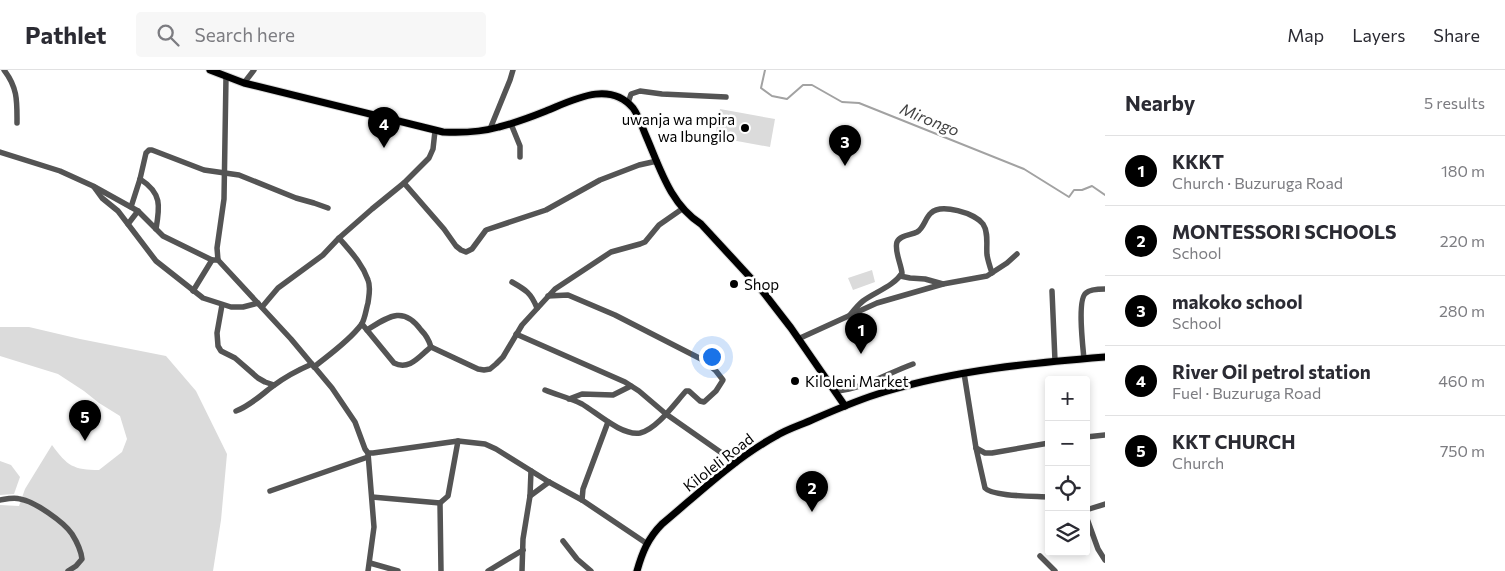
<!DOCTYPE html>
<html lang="en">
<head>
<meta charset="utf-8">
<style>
  :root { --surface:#fff; --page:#f7f7f7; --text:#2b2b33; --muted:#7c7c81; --line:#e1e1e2; --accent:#000 }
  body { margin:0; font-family:Commissioner,sans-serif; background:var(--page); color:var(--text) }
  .controls { position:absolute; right:15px; bottom:15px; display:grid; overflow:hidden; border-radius:5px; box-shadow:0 2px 8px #0003 }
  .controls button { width:45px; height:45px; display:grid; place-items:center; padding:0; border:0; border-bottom:1px solid var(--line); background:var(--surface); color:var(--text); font:25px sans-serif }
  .you { position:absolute; left:711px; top:286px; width:18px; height:18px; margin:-12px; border:4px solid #fff; border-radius:50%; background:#1a73e8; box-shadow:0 0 0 8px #1a73e833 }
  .badge { display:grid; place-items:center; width:32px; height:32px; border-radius:50%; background:var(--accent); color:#fff; font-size:16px; font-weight:700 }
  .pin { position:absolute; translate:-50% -41px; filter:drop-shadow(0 1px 2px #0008) }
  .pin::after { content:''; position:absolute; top:26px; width:18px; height:15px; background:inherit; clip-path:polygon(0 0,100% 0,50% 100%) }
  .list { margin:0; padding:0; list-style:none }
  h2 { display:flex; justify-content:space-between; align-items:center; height:65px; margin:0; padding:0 20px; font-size:21px }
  h2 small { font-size:16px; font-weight:400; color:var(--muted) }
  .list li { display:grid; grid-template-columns:32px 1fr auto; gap:15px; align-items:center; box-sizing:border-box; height:70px; padding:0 20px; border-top:1px solid var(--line) }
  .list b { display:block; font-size:19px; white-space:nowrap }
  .list p { margin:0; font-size:16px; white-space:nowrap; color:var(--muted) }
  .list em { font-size:16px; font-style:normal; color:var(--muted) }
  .icon { flex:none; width:28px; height:28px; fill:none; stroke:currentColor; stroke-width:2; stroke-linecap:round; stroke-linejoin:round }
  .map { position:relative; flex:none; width:1105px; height:501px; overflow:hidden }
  header { display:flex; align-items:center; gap:30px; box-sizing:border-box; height:70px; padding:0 25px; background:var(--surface); border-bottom:1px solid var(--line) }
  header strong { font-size:24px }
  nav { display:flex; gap:28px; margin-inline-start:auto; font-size:18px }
  .search { width:350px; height:45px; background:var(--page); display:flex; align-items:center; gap:12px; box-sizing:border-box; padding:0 18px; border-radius:5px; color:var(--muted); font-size:19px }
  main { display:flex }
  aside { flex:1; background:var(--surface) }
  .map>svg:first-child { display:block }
  .green { fill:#dbdbdb }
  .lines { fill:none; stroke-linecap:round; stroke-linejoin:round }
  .stream { stroke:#a2a2a2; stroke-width:2 }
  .major-casing { stroke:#dbdbdb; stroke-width:9 }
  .minor { stroke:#545454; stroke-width:5.5 }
  .major { stroke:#000; stroke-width:7 }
  .poi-dot { fill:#000; stroke:#fff; stroke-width:2 }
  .labels { text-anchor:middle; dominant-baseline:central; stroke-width:5; stroke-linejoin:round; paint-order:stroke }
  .poi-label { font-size:15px; fill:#000; stroke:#fff; text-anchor:start }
  .street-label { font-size:15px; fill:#000; stroke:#fff }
  .water-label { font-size:16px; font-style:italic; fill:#434343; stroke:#fff }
</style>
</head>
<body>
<header>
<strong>Pathlet</strong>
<div class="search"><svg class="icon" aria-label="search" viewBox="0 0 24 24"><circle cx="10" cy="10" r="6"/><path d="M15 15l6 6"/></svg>Search here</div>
<nav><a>Map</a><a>Layers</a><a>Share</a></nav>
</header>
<main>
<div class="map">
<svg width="1105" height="501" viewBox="0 0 1105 501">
  <rect width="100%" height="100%" fill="#fff"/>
  <g class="green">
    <path d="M720,39L775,49L770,77L715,67Z"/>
    <path d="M872,200L875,212L853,220L848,208Z"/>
    <path d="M0,257H29L80,269L166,286L196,321L227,384L221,450L213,501H0V435L19,436L25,419L52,375C67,396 74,400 99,400L122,382L127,369L120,346L99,333L84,321L58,304L0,286Z"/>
    <path d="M0,391L11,395L20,407L14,424L0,425Z"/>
  </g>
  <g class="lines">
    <path class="stream" d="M765,0L761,18L772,26L787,29L803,15H812L842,32L859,33L1024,99L1069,127L1074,120H1082L1092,116L1105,125"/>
    <g class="major-casing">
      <g id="major">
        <path d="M210,0L244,13L443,62C462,63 481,62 499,57C515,53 531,47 546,41C573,30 609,10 633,38C639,46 642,57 646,66C660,98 670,134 701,154L760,218L791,258L845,336"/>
        <path d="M637,501C642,483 648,468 662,454C698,424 734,389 776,366C787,359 801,355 814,349C837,339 860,329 884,322C956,300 1031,293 1105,287"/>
      </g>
    </g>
    <g class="minor">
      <path d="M4,0C18,18 17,32 17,53"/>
      <path d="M226,7L224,129L217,178L218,190L291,269L332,318L355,352L365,379L368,383H373L458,371L485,374L496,379L549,412L582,430L646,473"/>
      <path d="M244,13L254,0"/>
      <path d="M628,33L631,24L640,21L662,24L726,27"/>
      <path d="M511,54L520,76V87"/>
      <path d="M490,59L510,10L513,0"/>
      <path d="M0,82L60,101L93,116L138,141L163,166L212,190H218"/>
      <path d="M140,109C162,123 160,136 156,159"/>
      <path d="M404,113L444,159L456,176L461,180L466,182L472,179L486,160L546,140L600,110L639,95L657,91"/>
      <path d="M94,117L102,128L118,141L156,191L203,228L231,237H243L258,233"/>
      <path d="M131,137L140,109L146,83L149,80H152L204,100L239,105L296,128L314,133L328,138"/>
      <path d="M128,154L138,141"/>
      <path d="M900,206L910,208L925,209L943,214"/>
      <path d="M512,212C526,220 531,223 537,238"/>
      <path d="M193,221L212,190"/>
      <path d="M1052,221L1055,291"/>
      <path d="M222,235L217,263L218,276L221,281L235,288L258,308L265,312L274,315"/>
      <path d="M262,237L278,218L323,185L339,168L372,139L404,113L429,88L433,79L435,61"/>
      <path d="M850,245C854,240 858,235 863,231C875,222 894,216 902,203C901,194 894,180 897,172C900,165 911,165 917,162C924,158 925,148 931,143C941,133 975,143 983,154C989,163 986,175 987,185C988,191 990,197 992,203"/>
      <path d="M362,254L394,293C410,301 420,285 431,277L478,299L484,300L490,299L496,294L503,287L522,255L555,219L611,182L640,174L645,172L659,155L682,139"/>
      <path d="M367,260C388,247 403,235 421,260C426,265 429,270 431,277"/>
      <path d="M516,264L625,312L639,321L666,344L736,393"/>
      <path d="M798,269L877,233L943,214L987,206L1007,193L1017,184"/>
      <path d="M1084,289C1083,278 1077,229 1086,223C1090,219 1099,219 1105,219"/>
      <path d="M314,297C330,284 349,271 361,255C365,250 366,239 368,233C369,225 371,217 368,210C362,193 350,181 339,168"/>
      <path d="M964,303L976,378L985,418C993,427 1035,426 1049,427"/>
      <path d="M545,320C557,325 570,328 582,334C597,343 622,366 640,363C657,359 675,333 686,321H689L700,331L704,332L716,321L723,310L716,301L703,290L615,245L568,225L548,226"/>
      <path d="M836,321C863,319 888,303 913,294"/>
      <path d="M569,329L582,324L613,325L631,316"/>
      <path d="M236,341C250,336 261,325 273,316C285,307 298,300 312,294"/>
      <path d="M1086,367L1105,365"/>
      <path d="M976,378L985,383H992L1049,373"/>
      <path d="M368,383L374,457L368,501"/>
      <path d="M270,421L368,387"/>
      <path d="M530,426L549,412"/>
      <path d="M372,427L440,433L448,426L458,371"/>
      <path d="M0,430C6,429 14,427 20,429C34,431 64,452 72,464C77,472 81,480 82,489L76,496L68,501"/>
      <path d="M582,430L583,419L608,352"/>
      <path d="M440,433L441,501"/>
      <path d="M1086,440L1105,434"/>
      <path d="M1086,446L1098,479L1105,490"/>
      <path d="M563,471L577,489L591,501"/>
      <path d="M1040,486L1055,501"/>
      <path d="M370,493L398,501"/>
      <path d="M488,501L523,480"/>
      <path d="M522,501L523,469L530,426L531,401"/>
    </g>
    <use href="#major" class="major"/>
  </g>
  <g class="poi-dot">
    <circle cx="745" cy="58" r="5"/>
    <circle cx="734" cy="214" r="5"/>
    <circle cx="795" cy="311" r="5"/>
  </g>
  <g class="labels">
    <g class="poi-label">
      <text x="735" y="49" text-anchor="end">uwanja wa mpira<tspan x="735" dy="17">wa Ibungilo</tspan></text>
      <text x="744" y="214">Shop</text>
      <text x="805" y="311">Kiloleni Market</text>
    </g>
    <g class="street-label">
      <text transform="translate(718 392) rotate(-38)">Kiloleli Road</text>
    </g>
    <g class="water-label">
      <text transform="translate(930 49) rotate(22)">Mirongo</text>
    </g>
  </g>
</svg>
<div class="controls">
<button>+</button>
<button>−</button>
<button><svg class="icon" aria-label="locate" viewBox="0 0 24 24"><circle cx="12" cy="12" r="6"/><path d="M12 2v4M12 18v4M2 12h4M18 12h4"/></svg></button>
<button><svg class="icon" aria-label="layers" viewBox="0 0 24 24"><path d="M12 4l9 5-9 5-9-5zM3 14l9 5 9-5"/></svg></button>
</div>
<div class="you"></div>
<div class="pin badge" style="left:861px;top:284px">1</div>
<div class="pin badge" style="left:812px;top:442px">2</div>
<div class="pin badge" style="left:845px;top:96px">3</div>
<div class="pin badge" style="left:384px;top:78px">4</div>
<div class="pin badge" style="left:85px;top:371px">5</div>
</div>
<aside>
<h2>Nearby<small>5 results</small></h2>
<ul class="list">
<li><span class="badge">1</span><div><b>KKKT</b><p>Church · Buzuruga Road</p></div><em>180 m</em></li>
<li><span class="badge">2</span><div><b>MONTESSORI SCHOOLS</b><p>School</p></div><em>220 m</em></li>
<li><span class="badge">3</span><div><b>makoko school</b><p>School</p></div><em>280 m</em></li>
<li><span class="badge">4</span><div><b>River Oil petrol station</b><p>Fuel · Buzuruga Road</p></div><em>460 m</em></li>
<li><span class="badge">5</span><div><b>KKT CHURCH</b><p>Church</p></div><em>750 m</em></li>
</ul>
</aside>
</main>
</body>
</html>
